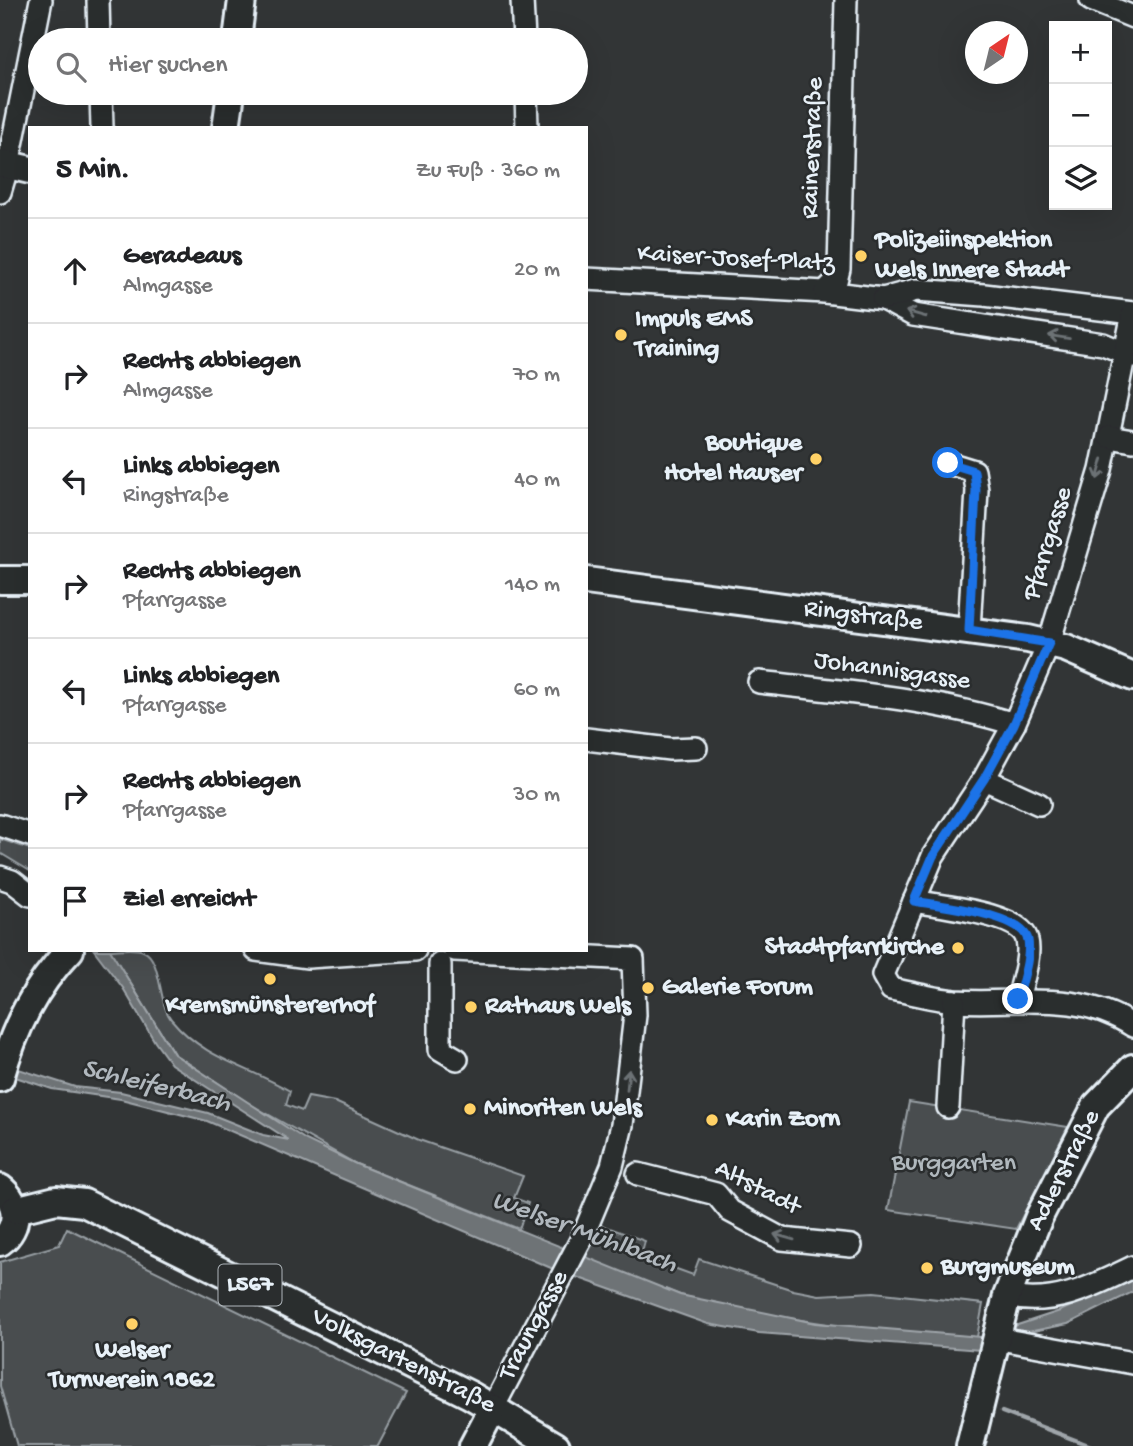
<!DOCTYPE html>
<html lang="de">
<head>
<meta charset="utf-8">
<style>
  :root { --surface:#fff; --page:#f2f2f2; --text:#202124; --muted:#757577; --line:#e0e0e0 }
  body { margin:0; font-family:"Gochi Hand",sans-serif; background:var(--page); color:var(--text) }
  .controls { position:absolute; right:21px; top:21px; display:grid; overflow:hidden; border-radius:0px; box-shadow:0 7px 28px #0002 }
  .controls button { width:63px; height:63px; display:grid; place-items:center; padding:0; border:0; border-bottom:2px solid var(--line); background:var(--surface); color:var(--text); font:35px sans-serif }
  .compass { position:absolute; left:965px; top:21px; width:63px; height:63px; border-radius:50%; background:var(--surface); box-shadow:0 7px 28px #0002; rotate:35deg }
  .stop { position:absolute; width:21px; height:21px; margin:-16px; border:5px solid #1a73e8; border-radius:50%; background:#fff }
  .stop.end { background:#1a73e8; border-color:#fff; box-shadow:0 2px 7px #0008 }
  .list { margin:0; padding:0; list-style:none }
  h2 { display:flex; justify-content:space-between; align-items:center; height:91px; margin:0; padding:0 28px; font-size:30px }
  h2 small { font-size:23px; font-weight:400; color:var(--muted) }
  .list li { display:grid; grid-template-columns:46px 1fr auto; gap:21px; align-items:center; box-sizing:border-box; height:105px; padding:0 28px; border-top:2px solid var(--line) }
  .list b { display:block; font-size:26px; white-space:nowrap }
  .list p { margin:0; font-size:23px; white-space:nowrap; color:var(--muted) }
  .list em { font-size:23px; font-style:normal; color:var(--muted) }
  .icon { flex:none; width:38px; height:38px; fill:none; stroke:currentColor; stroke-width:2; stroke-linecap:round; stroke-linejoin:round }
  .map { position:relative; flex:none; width:1133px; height:1446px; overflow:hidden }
  .search { position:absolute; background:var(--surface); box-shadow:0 7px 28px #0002; left:28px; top:28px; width:560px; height:77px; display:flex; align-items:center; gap:18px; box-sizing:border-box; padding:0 24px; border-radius:38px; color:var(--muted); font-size:26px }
  .panel { position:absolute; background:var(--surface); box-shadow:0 7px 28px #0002; left:28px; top:126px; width:560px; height:826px; border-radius:0px }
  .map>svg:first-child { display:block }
  .green { fill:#494d4f; stroke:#989fa4; stroke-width:2 }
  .water { fill:#6e7376; stroke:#9fa5aa; stroke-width:2 }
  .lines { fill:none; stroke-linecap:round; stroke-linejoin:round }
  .stream { stroke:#9fa5aa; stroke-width:4.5 }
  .minor-casing { stroke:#e8f1f8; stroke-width:26 }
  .major-casing { stroke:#e8f1f8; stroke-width:32 }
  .minor { stroke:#2a2d2e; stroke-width:21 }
  .major { stroke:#2a2d2e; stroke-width:26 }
  .oneway { stroke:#6c7275 }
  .route { stroke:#1a73e8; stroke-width:9 }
  .poi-dot { fill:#ffd166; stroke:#2a2d2e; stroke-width:2.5 }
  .labels { text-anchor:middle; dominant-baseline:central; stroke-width:5; stroke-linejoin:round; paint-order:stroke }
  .shield { fill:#2a2d2e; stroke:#afb6bb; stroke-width:2 }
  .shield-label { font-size:24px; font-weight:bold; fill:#e8f1f8 }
  .street-label { font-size:26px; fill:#e8f1f8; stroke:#2a2d2e }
  .poi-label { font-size:26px; font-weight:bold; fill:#e8f1f8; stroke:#2a2d2e; text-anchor:start }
  .park-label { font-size:26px; fill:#b0b8bd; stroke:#2a2d2e }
  .water-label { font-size:28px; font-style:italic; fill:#b1b8be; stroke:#2a2d2e }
</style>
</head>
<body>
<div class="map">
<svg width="1133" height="1446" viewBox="0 0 1133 1446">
  <rect width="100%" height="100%" fill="#323536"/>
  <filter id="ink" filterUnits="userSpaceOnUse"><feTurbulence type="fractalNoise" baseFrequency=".0143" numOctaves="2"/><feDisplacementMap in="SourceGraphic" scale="14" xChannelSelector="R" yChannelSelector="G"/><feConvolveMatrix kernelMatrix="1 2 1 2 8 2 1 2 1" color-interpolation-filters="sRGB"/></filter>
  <g filter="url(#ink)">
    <g class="green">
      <path d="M0,839L30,849V871L0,853Z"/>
      <path d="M110,950C119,950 134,947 143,951C162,958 158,1003 171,1019C205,1060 246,1065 290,1091L286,1105L302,1111L308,1097L335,1102L419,1140L523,1176L514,1198L528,1203L519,1229L356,1164L250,1104L174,1054Z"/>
      <path d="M909,1102L1068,1127L1016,1229L888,1210Z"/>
      <path d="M599,1224L645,1241L641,1256L693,1275L699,1259L793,1290L819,1295L874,1292L983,1304L977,1337L861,1329L749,1312L680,1295L584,1258Z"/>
      <path d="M67,1228L406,1393L378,1446H17L0,1386V1262L59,1245Z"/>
    </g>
    <path class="water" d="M94,950H110L174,1054L306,1140L356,1164L680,1295L815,1323L981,1337L1060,1311L1133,1278V1292L1068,1324L1018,1334L981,1350L759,1333L708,1324L551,1268L207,1121L121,1099L52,1089L0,1072V1063L75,1087L121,1092L208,1113L263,1135L289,1140L171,1064L155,1042L123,988Z"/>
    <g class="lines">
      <path class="stream" d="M1002,1412L1091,1446"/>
      <g class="minor-casing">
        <g id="minor">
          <path d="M98,0L99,40"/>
          <path d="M522,0L524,40"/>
          <path d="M1091,0L1133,17"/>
          <path d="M101,93L102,128"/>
          <path d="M526,93L527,128"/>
          <path d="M0,192L8,165L41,0"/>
          <path d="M586,279L825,292L883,299L913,315L1103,344L1133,356"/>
          <path d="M825,292L836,281L839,269L846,0"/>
          <path d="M883,299L916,290L984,295L1133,313"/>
          <path d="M1133,313L1101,470L1049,643L1014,724L984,779L933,856L883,975L891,989C912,993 934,999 955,1001C1017,1005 1077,989 1133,1026"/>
          <path d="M1109,437L1133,441"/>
          <path d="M948,463L974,471L977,490L969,630"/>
          <path d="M759,682C844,692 932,698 1014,724"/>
          <path d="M586,739L670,749L696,748"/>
          <path d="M984,779L1039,804"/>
          <path d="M0,825L30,835"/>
          <path d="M0,877L12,881L30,895"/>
          <path d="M914,901C938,906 1022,913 1027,940C1031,957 1022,982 1018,999"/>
          <path d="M256,950L308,957L415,950"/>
          <path d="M454,950L633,959L635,1015L622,1125L612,1166L582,1238L493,1408"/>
          <path d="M440,964V1049L457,1059"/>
          <path d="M948,1107L954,1001"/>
          <path d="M638,1174L716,1194L730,1211L782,1239L851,1246"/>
          <path d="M1007,1296C1051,1308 1094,1286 1133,1267"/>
          <path d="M996,1333L1011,1341L1133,1363"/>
        </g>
      </g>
      <g class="major-casing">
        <g id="major">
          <path d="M237,40L242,0"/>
          <path d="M226,128L231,93"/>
          <path d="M0,163L30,170"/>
          <path d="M0,580H30"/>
          <path d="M586,581L1028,639L1066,648L1133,677"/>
          <path d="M0,1078C14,1029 34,987 70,950"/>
          <path d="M0,1188C19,1202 20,1228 0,1242"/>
          <path d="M15,1210L56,1200L84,1203L470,1395L556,1446"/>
          <path d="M473,1446L493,1408"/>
          <path d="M970,1446L1007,1296L1039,1217L1096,1106L1133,1068"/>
        </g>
      </g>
      <use href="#minor" class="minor"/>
      <use href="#major" class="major"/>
    </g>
    <defs><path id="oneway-shaft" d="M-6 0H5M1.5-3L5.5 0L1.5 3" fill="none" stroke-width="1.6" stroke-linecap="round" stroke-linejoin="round" transform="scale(1.75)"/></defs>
    <g class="oneway">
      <use href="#oneway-shaft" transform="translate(916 314) rotate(-164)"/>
      <use href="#oneway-shaft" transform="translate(1059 337) rotate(-171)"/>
      <use href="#oneway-shaft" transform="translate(1100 469) rotate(105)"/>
      <use href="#oneway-shaft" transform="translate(628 1080) rotate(-84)"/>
      <use href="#oneway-shaft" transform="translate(784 1237) rotate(-164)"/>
    </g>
  </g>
  <g class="lines" filter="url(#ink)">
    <path class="route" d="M948,463L974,471L976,490L969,630L1049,643L1014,724L984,779L933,856L914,901C938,906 1022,913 1028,940C1031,957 1022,982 1018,999"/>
  </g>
  <g class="poi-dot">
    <circle cx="861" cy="256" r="7"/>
    <circle cx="621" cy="335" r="7"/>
    <circle cx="816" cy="459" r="7"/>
    <circle cx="958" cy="948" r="7"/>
    <circle cx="270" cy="979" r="7"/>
    <circle cx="648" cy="988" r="7"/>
    <circle cx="471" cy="1007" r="7"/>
    <circle cx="470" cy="1109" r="7"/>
    <circle cx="712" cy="1120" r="7"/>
    <circle cx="927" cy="1268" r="7"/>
    <circle cx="132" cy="1324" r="7"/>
  </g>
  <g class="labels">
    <rect class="shield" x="218.5" y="1264.5" width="63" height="41" rx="5"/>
    <g class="shield-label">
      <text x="250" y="1285">L567</text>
    </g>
    <g class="street-label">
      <text transform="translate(814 148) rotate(-88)">Rainerstraße</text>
      <text transform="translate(736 260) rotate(3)">Kaiser-Josef-Platz</text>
      <text transform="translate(1049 544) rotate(-73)">Pfarrgasse</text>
      <text transform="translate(863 617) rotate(7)">Ringstraße</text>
      <text transform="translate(892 672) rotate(8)">Johannisgasse</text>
      <text transform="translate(1065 1171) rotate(-63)">Adlerstraße</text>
      <text transform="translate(757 1189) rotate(27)">Altstadt</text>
      <text transform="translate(535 1326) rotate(-62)">Traungasse</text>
      <text transform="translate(403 1362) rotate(27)">Volksgartenstraße</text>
    </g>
    <g class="poi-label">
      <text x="875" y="241">Polizeiinspektion<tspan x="875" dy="30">Wels Innere Stadt</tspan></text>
      <text x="635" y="320">Impuls EMS<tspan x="635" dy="30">Training</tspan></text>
      <text x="802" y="444" text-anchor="end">Boutique<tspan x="802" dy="30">Hotel Hauser</tspan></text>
      <text x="944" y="948" text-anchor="end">Stadtpfarrkirche</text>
      <text x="662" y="988">Galerie Forum</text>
      <text x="270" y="1006" text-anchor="middle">Kremsmünstererhof</text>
      <text x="485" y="1007">Rathaus Wels</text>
      <text x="484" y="1109">Minoriten Wels</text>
      <text x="726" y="1120">Karin Zorn</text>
      <text x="941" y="1268">Burgmuseum</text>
      <text x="132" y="1351" text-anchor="middle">Welser<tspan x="132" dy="30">Turnverein 1862</tspan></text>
    </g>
    <g class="park-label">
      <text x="954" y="1164">Burggarten</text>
    </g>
    <g class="water-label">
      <text transform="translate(156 1087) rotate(14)">Schleiferbach</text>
      <text transform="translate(584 1233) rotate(20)">Welser Mühlbach</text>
    </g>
  </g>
</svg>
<div class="controls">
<button>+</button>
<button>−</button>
<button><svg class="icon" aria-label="layers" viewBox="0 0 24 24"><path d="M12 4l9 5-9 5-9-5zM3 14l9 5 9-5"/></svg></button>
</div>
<svg class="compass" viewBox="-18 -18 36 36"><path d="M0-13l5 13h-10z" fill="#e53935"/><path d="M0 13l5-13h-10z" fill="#757577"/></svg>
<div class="stop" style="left:948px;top:463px"></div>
<div class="stop end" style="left:1018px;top:999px"></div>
<div class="search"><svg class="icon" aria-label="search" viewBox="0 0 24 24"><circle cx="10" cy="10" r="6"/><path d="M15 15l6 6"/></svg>Hier suchen</div>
<section class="panel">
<h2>5 Min.<small>Zu Fuß · 360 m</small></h2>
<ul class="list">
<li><svg class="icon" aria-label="ahead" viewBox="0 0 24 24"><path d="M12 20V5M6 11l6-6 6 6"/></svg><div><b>Geradeaus</b><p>Almgasse</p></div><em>20 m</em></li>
<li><svg class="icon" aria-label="right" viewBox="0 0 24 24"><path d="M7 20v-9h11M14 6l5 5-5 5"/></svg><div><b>Rechts abbiegen</b><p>Almgasse</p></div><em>70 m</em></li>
<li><svg class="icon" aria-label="left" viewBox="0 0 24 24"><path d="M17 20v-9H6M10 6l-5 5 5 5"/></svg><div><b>Links abbiegen</b><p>Ringstraße</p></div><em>40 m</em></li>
<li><svg class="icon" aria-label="right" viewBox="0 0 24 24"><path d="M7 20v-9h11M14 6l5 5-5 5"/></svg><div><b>Rechts abbiegen</b><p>Pfarrgasse</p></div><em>140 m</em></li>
<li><svg class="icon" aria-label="left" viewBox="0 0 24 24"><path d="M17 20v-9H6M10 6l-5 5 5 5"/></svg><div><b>Links abbiegen</b><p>Pfarrgasse</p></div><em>60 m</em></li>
<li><svg class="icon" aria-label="right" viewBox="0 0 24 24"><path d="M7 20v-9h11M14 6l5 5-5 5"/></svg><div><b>Rechts abbiegen</b><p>Pfarrgasse</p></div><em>30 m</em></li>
<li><svg class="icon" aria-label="arrive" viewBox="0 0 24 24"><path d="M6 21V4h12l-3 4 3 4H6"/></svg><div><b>Ziel erreicht</b></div></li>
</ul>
</section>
</div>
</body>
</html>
